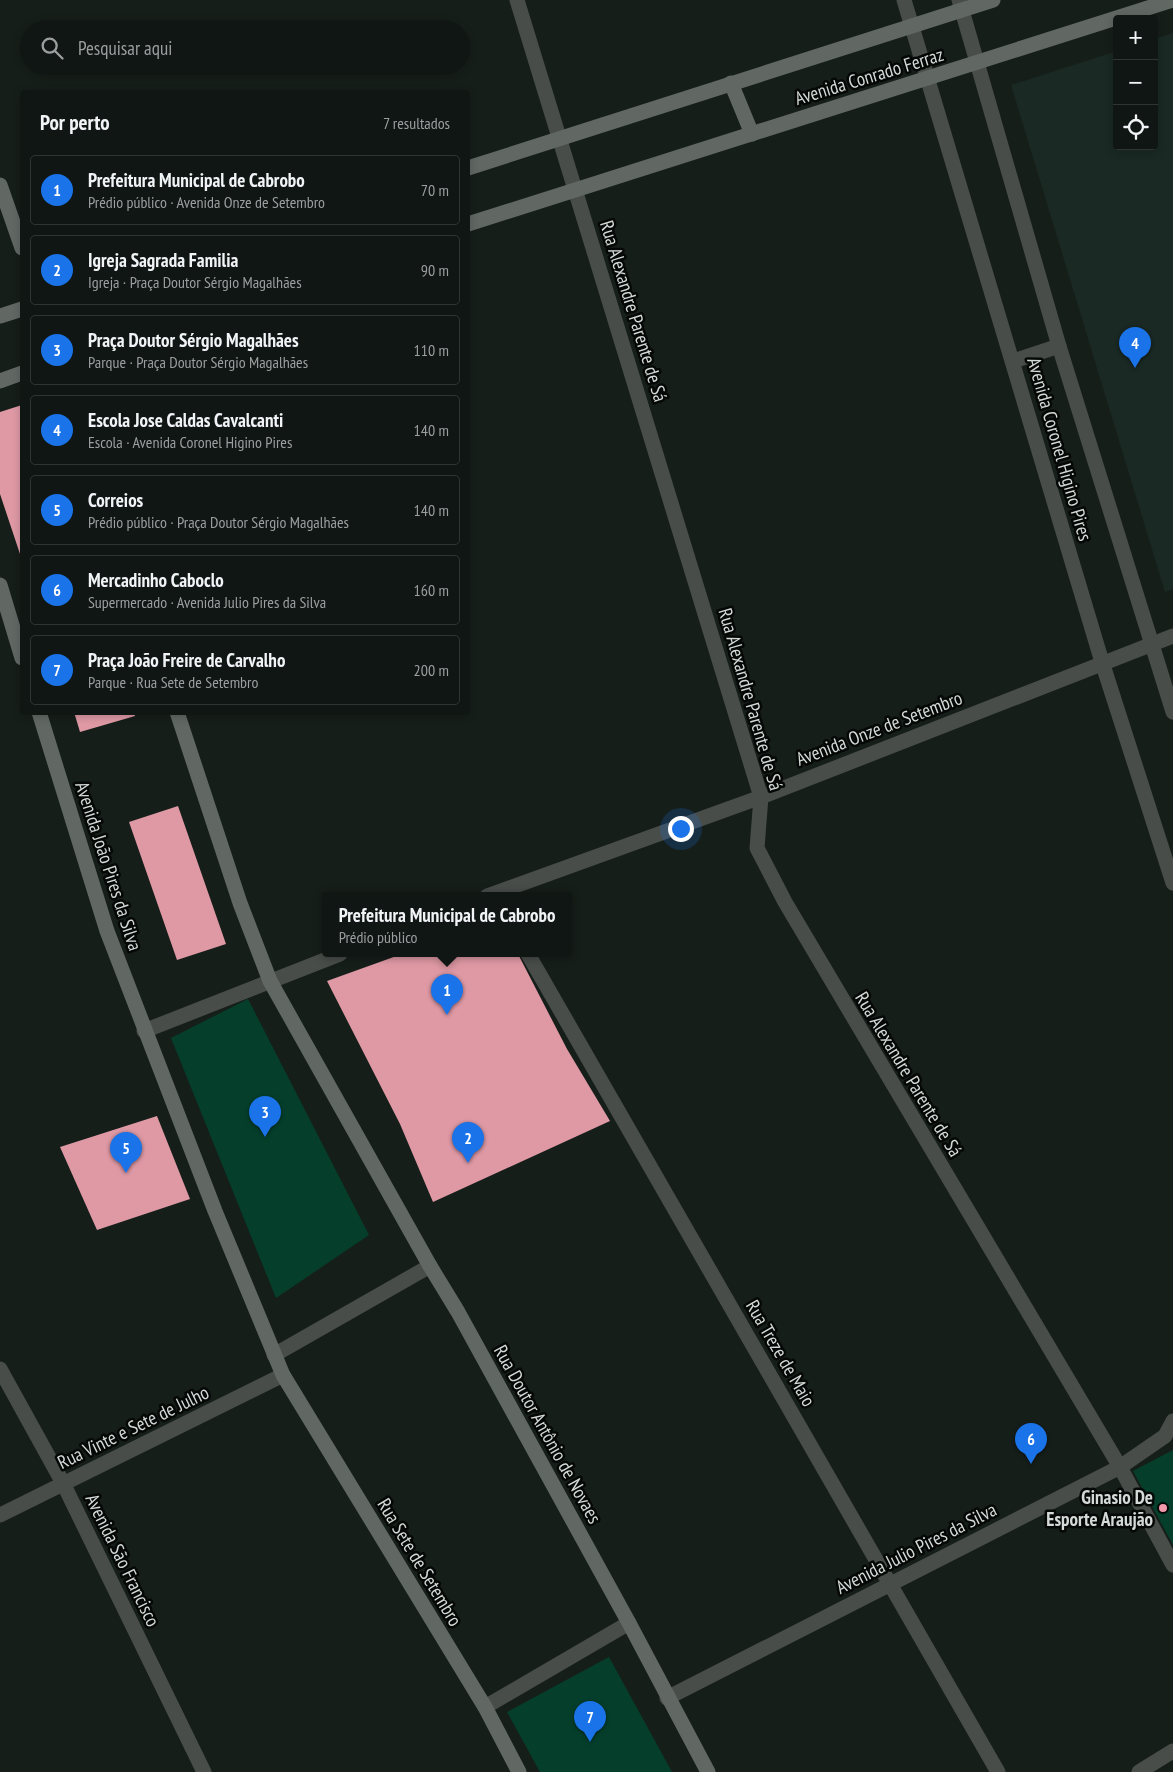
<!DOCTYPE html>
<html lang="pt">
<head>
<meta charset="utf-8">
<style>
  :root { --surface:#101614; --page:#1e2322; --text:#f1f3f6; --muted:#9c9fa0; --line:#303534; --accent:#1a73e8 }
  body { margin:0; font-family:"PT Sans Narrow",sans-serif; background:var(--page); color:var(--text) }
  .controls { position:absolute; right:15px; top:15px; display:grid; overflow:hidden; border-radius:5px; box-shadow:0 2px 8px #0003 }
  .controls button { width:45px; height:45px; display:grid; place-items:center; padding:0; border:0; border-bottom:1px solid var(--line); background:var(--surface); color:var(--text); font:25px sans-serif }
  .you { position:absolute; left:680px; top:828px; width:18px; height:18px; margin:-12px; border:4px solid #fff; border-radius:50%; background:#1a73e8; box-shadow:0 0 0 8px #1a73e833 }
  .badge { display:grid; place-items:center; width:32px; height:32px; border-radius:50%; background:var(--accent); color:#fff; font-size:16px; font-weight:700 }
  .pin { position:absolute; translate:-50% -41px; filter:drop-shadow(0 1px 2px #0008) }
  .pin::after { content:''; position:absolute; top:26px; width:18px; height:15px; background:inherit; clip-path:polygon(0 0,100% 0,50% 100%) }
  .popup { position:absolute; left:322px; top:892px; width:250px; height:65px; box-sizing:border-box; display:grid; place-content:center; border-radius:5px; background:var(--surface); filter:drop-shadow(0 1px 4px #0005); font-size:16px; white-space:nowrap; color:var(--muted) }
  .popup b { font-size:19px; color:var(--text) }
  .popup::after { content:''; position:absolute; left:50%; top:100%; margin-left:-10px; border:10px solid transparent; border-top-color:var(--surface) }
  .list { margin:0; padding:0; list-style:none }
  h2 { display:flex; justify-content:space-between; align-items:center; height:65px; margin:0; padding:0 20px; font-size:21px }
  h2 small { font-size:16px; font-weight:400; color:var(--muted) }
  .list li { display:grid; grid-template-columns:32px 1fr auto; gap:15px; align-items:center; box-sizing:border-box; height:70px; margin:0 10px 10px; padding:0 10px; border:1px solid var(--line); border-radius:5px }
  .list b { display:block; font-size:19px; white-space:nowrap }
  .list p { margin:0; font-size:16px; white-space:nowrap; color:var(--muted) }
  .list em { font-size:16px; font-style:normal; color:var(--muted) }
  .icon { flex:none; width:28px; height:28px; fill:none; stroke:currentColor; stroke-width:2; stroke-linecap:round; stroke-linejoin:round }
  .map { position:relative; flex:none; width:1173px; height:1772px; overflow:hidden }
  .search { position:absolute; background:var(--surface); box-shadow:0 2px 8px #0003; left:20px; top:20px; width:450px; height:55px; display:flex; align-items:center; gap:12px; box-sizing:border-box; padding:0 18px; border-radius:28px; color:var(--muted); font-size:19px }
  .panel { position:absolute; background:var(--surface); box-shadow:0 2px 8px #0003; left:20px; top:90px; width:450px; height:625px; border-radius:5px }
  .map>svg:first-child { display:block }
  .built { fill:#1a2923 }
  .green { fill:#053f2c }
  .building { fill:#df99a5 }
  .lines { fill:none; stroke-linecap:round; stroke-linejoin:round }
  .street { stroke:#484d4a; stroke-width:15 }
  .secondary { stroke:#616864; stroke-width:15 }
  .poi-dot { fill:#f39aaa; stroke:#050806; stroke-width:2 }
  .labels { text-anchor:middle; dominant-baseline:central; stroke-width:5; stroke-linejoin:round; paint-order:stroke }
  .street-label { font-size:19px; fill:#d4dad7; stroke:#050806 }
  .poi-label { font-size:19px; font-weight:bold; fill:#d4dad7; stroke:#050806; text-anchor:end }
</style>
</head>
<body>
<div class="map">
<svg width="1173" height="1772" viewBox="0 0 1173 1772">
  <rect width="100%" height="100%" fill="#161e1a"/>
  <path class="built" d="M1173,33V589L1165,592L1011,85L1117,51V146H1154V39Z"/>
  <g class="green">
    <path d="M248,999L369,1235L276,1298L171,1038Z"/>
    <path d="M1173,1450V1545L1133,1471Z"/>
    <path d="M609,1657L672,1772H540L507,1712Z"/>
  </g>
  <g class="building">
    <path d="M22,405V560L0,494V412Z"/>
    <path d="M74,712H134L135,716L80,732Z"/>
    <path d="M178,806L226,944L177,960L129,822Z"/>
    <path d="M402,954H518L567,1049L610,1121L433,1202L400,1124L327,981Z"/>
    <path d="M157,1116L190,1199L97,1230L60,1147Z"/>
  </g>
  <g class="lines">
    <g class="street">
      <path d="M517,0L761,797L757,848L785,902L1120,1467L1173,1565"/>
      <path d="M904,0L1102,662L1173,883"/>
      <path d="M959,0L1059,346L1173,712"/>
      <path d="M1013,361L1059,346"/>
      <path d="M487,896L761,797L1173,636"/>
      <path d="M528,954L998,1772"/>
      <path d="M144,1031L340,954"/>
      <path d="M274,1355L430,1266"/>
      <path d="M0,1369L63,1483L204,1772"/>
      <path d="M0,1515L283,1375"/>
      <path d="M667,1698L1120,1467L1165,1436L1173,1421"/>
      <path d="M485,1707L629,1623"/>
      <path d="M1139,1772L1173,1751"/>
    </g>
    <g class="secondary">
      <path d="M731,83L752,134"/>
      <path d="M468,168L993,0"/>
      <path d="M0,185L22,248"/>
      <path d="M468,224L1173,0"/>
      <path d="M0,316L22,309"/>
      <path d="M0,381L22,373"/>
      <path d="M0,585L22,658"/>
      <path d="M39,712L107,931L215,1211L283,1375L485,1707L519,1772"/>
      <path d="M177,712L240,903L270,981L430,1266L458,1312L629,1623L708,1772"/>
    </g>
  </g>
  <circle class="poi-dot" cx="1163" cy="1508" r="5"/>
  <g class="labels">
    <g class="street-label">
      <text transform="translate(869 76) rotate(-17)">Avenida Conrado Ferraz</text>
      <text transform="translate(634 311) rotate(73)">Rua Alexandre Parente de Sá</text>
      <text transform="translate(1060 449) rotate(74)">Avenida Coronel Higino Pires</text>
      <text transform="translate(751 699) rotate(74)">Rua Alexandre Parente de Sá</text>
      <text transform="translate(879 728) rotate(-21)">Avenida Onze de Setembro</text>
      <text transform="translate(109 866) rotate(72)">Avenida João Pires da Silva</text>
      <text transform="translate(909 1074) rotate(59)">Rua Alexandre Parente de Sá</text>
      <text transform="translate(781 1353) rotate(60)">Rua Treze de Maio</text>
      <text transform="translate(133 1427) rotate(-26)">Rua Vinte e Sete de Julho</text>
      <text transform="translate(548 1434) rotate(61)">Rua Doutor Antônio de Novaes</text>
      <text transform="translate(916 1548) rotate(-27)">Avenida Julio Pires da Silva</text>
      <text transform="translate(123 1560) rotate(64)">Avenida São Francisco</text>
      <text transform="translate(420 1562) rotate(59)">Rua Sete de Setembro</text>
    </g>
    <g class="poi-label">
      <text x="1153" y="1497">Ginasio De<tspan x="1153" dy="22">Esporte Araujão</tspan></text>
    </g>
  </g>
</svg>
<div class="controls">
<button>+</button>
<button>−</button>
<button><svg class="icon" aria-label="locate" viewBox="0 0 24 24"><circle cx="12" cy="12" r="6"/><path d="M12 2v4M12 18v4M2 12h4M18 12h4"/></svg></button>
</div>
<div class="you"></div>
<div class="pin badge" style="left:447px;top:1015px">1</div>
<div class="popup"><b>Prefeitura Municipal de Cabrobo</b>Prédio público</div>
<div class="pin badge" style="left:468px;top:1163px">2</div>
<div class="pin badge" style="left:265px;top:1137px">3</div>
<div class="pin badge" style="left:1135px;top:368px">4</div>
<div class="pin badge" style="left:126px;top:1173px">5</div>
<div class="pin badge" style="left:1031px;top:1464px">6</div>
<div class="pin badge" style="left:590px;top:1742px">7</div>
<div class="search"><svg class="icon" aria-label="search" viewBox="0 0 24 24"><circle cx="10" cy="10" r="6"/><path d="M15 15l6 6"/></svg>Pesquisar aqui</div>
<section class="panel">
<h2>Por perto<small>7 resultados</small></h2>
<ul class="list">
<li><span class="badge">1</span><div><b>Prefeitura Municipal de Cabrobo</b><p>Prédio público · Avenida Onze de Setembro</p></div><em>70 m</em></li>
<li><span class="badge">2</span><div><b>Igreja Sagrada Familia</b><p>Igreja · Praça Doutor Sérgio Magalhães</p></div><em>90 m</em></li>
<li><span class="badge">3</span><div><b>Praça Doutor Sérgio Magalhães</b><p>Parque · Praça Doutor Sérgio Magalhães</p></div><em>110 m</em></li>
<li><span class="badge">4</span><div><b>Escola Jose Caldas Cavalcanti</b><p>Escola · Avenida Coronel Higino Pires</p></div><em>140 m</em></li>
<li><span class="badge">5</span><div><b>Correios</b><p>Prédio público · Praça Doutor Sérgio Magalhães</p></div><em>140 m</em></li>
<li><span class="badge">6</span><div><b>Mercadinho Caboclo</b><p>Supermercado · Avenida Julio Pires da Silva</p></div><em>160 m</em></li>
<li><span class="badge">7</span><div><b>Praça João Freire de Carvalho</b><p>Parque · Rua Sete de Setembro</p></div><em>200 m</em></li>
</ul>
</section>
</div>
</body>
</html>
